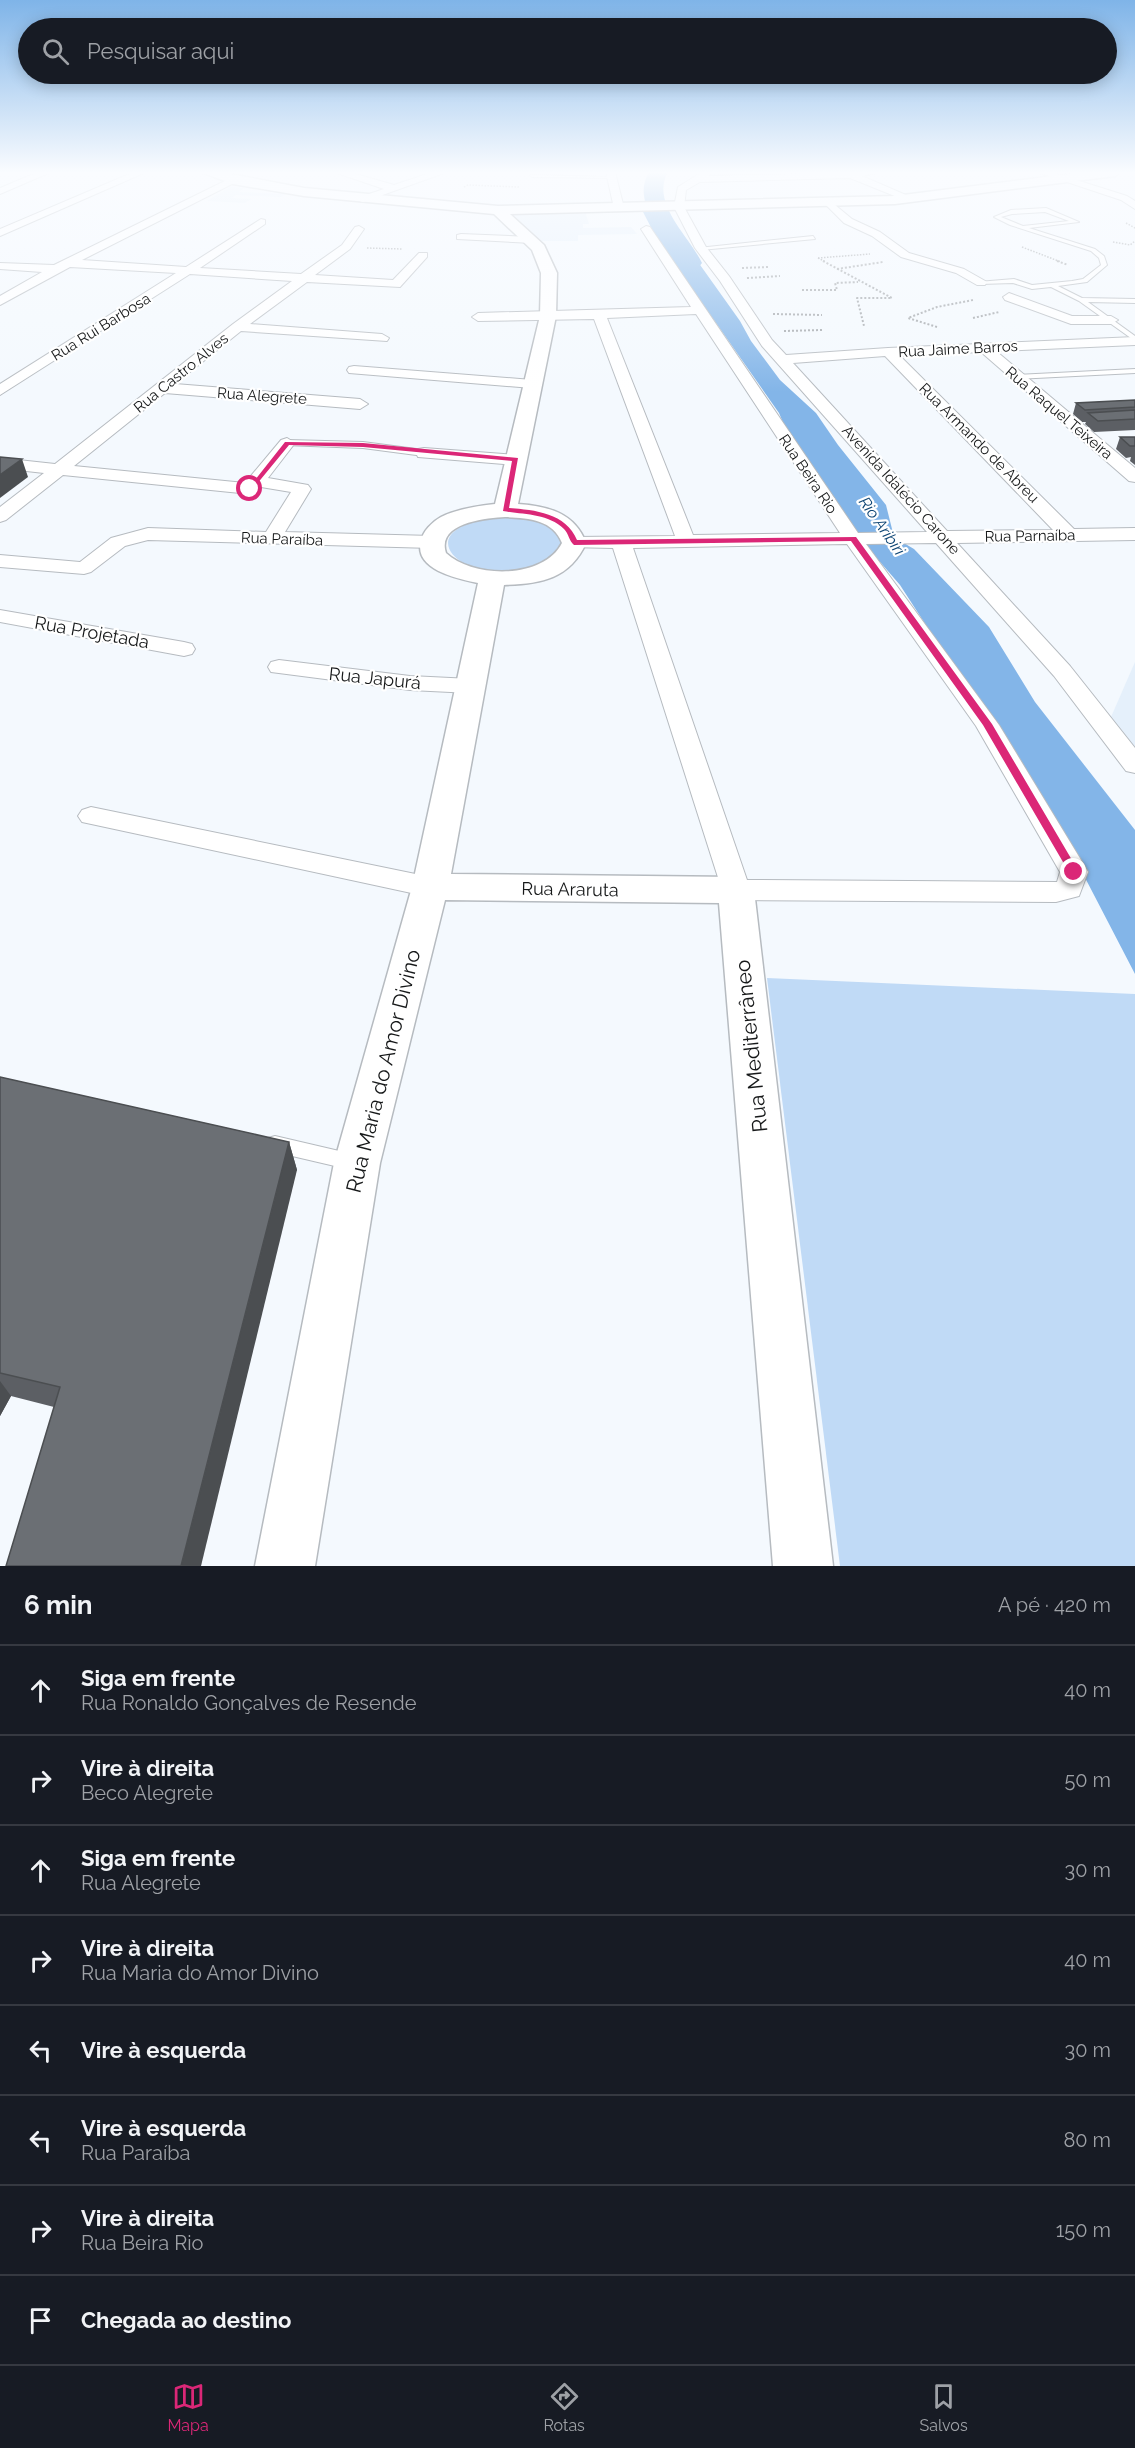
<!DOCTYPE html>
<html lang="pt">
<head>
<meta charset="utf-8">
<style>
  :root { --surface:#171b24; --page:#20242c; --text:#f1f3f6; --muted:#9ea1a6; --line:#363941; --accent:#db2777 }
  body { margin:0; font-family:Raleway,sans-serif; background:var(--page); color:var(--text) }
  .stop { position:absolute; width:18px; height:18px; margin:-14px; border:4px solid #db2777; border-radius:50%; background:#fff }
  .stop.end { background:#db2777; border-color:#fff; box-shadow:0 2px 6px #0008 }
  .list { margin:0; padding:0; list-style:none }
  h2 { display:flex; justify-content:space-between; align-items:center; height:78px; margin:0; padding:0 24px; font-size:26px }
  h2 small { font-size:20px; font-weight:400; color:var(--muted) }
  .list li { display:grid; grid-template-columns:39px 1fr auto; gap:18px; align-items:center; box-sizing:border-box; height:90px; padding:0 24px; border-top:2px solid var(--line) }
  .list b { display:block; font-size:22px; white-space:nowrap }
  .list p { margin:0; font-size:20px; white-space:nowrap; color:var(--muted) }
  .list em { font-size:20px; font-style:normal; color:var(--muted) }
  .icon { flex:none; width:33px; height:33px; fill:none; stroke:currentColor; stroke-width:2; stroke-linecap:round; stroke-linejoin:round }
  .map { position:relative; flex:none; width:1135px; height:1566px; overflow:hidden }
  .search { position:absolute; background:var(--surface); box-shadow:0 3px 15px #0003; left:18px; right:18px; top:18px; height:66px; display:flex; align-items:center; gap:15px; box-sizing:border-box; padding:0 21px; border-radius:33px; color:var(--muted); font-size:22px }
  .sheet { height:798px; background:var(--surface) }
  nav { display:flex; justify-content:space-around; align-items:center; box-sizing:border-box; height:84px; border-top:2px solid var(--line); background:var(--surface); font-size:16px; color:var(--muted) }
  nav a { display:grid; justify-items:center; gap:3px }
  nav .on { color:var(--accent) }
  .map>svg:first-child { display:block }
  .built { fill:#e5f0fb }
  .green { fill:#c0daf6 }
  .water { fill:#83b5e8 }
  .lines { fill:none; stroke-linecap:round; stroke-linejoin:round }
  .river { fill:#83b5e8; fill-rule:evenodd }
  .service-casing { stroke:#b6bbc0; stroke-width:2 }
  .minor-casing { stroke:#b6bbc0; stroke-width:2 }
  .tertiary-casing { stroke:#b6bbc0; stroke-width:3 }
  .path-far1 { stroke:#a1a5a9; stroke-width:1.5; stroke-dasharray:1.5 1.5; stroke-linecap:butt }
  .path { stroke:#a1a5a9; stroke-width:2; stroke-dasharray:2 2; stroke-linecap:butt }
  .service { fill:#fff; fill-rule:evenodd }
  .minor { fill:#fff; fill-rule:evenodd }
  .tertiary { fill:#fff; fill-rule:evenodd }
  .wall { fill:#5c5f64 }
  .shaded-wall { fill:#4b4e51 }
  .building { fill:#6b6f74; stroke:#4b4e51; stroke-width:1.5 }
  .route { fill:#db2777 }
  .labels { text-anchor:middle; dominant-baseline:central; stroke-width:4.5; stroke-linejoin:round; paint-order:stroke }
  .far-street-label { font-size:15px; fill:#161819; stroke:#fff }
  .far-water-label { font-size:16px; font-style:italic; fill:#0e4574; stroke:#fff }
  .street-label { font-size:18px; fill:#161819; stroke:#fff }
  .near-street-label { font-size:21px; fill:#161819; stroke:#fff }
</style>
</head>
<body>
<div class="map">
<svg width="1135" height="1566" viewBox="0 0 1135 1566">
  <rect width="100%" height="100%" fill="#f4f9fe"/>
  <g class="built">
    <path d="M230,187L244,188L239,192L286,194L281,197L236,195L231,198L251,199L245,203L207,201Z"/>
    <path d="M585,211L589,224H583V228L631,227L637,234L578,235V241H535L508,213Z"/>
    <path d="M1135,662V749L1111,717Z"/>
  </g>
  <g class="green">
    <path d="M497,517C531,517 542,516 565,543L558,557C548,561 538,567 528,570C467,588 400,530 497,517Z"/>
    <path d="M767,978L1135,994V1566H840Z"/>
  </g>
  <path class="water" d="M642,210H661L740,321L751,341L780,380L816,413L838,445L886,505L892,529L897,539L914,549L989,627L1035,702L1135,830V974L1067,843L900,585L861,540L846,515L790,439L779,413L657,239Z"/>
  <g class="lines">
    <path class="river" d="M649,172H668C650,203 689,236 702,263L698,268L690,270L682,268C676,260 673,251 667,242C654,221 634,197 649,172Z"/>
    <g class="service-casing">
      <g id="service">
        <path d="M530,175L613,177L615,178L532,177Z"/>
        <path d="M1046,208L1079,222L1029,228L1095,249L1104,256L1107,265L1087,282L1058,286L1082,298L1135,299V303L1088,302L1135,336V341L1079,301L1051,287L1032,289L1013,283L981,284L978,282L1014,279L1032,285L1072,281L1083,279L1101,265L1099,258L1091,251L1010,225L994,217L1011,210ZM1045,212L1069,221L1023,226L1001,217L1012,214Z"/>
        <path d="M813,236L815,239L701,250L698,248Z"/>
        <path d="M1135,369V373L1015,379L1011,377L1015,375Z"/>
        <path d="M287,440L363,442L424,450L428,453L424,456L363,448L284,445L283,443Z"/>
        <path d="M275,1136L352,1154L359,1156L361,1162L359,1168L352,1170L275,1152L268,1150L266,1144L268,1138Z"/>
      </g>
    </g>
    <g class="minor-casing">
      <g id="minor">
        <path d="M38,172H51L0,194V188Z"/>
        <path d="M134,172H146L0,236V229Z"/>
        <path d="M334,172H349L394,185L433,172H447L363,202L360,201V197L384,189Z"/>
        <path d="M606,172H615L624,208L623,210L614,208Z"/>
        <path d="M702,172H713L709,176L881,172L862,176L915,199L907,201L850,178L700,182L686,190L684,207L706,247L729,276L772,340L786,355L888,348L1135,337V345L996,351L1135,468V482L1129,481L981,352L900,356L1074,529L1135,528V540L957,543L1070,666L1135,748V773L1126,771L1054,676L936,543L866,544L999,725L1084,865L1088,872L1079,896L1056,902L736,900L726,897L722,890L613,548L567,547L564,543L567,539L574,537L675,536L594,319L478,321L472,317L478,313L691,307L641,229L646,226L650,227L858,533L927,532L762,346L720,281L695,248L674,207L678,187ZM696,314L840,533L693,535L607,318ZM885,356L1053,530L947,531L793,363ZM847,544L976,726L1060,872L1057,882L747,880L633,548Z"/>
        <path d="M1037,172H1051L1127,196L1135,201V209L1121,200Z"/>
        <path d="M233,177L238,180L236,182L82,260L186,267L261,219L265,220V224L200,268L301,274L342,245L355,227L359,226L364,229L350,249L315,275L393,280L419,253H427V257L400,287L307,282L250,324L382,334L389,338L387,341L241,331L175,384L360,399L368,404L360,409L165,393L74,466L245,483L281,440L287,438L295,443L268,478L308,485L311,489L285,532L432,536L439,538L442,542L439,546L432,548L148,540L125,546L91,572L84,574L0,567V555L80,562L111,538L148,528L266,532L291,492L261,487L256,493L250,494L63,475L6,520L0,522V507L44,473L0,468V458L55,464L233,324L292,281L190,274L0,395V384L176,273L70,267L0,305V296L42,272L0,269V263L54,265Z"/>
        <path d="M829,200L852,219L880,232L909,253L964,269L987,282L985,285H977L956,273L901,257L872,236L844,223L824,203Z"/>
        <path d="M461,234L532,237L537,240L532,243L457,239V235Z"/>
        <path d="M1009,293L1072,316H1111L1118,320L1111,324H1071L1005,300L1003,297Z"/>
        <path d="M354,366L532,380L539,384L532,388L349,373L347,370L349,367Z"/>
        <path d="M424,448L516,455L524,460L516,465L418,457L416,453L418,449Z"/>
        <path d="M0,610L184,642L192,644L195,649L192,654L184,656L0,622Z"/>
        <path d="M279,660L410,676L471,679L479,681L482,686L479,691L471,693L410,690L271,672L268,667L271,662Z"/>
        <path d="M91,807L430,877L440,880L444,887L440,894L430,897L82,822L78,816L82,810Z"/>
      </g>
    </g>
    <g class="tertiary-casing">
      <path id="tertiary" d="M201,172H220L304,188L498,206L895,196L1085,172H1121L1115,176L895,204L510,214L544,245L557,273L556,316L518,504C548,506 575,513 586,543C570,579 540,584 504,585L451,874L736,877L749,881L754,890L833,1566H773L719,903L445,900L380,1163L315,1566H255L334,1163L412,887L478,583C459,579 413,570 421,541C423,531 432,522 441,517C457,509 477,506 495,504L540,316L541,273L532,250L494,214L304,196L233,184ZM505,517C527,518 553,519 562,543C544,579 474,579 446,553C436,523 486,518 505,517Z"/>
    </g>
    <g class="path-far1">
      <path d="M464,187L468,185L519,187"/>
      <path d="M1126,223L1135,228"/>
      <path d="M1113,242L1130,245L1135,241"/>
      <path d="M1022,247L1061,262"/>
      <path d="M367,248L402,249"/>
      <path d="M818,258L826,262"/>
      <path d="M818,258L870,254"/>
    </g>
    <g class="path">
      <path d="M823,261L892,298H857L864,326"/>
      <path d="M1057,261L1068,265"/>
      <path d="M742,268L768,267"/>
      <path d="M837,269L883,262"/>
      <path d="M747,278L780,276"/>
      <path d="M802,290H837L835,283L858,282"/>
      <path d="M773,314L822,315"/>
      <path d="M973,318L999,312"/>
      <path d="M937,327L908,318L937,307L973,300"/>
      <path d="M784,331L822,330"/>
    </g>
    <use href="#service" class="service"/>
    <use href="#minor" class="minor"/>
    <use href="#tertiary" class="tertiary"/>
  </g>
  <g class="wall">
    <path d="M1135,400V430L1094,432L1085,424L1086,422H1082L1073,414L1076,403Z"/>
    <path d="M1120,437H1135V465L1130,461L1131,457L1126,458L1116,449Z"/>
    <path d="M0,1077L289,1142L297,1170L54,1407L11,1396L0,1416Z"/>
  </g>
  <g class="shaded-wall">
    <path d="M22,459L28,477L0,498V475Z"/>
    <path d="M289,1142L297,1170L201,1566H181Z"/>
    <path d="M0,1381L11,1396L0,1416Z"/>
  </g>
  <g class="building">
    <path d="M1135,400V407L1085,410L1076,403Z"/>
    <path d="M1135,410V419L1098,421L1088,413Z"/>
    <path d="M1120,437H1135V446H1130Z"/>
    <path d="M0,457L22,459L0,475Z"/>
    <path d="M0,1077L289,1142L181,1566H6L60,1387L0,1373Z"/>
  </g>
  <linearGradient id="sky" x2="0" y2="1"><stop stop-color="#7fb4e8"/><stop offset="0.44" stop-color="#fafcff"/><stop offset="1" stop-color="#fafcff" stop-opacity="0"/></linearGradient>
  <rect width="1135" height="392" fill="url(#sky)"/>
  <path class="route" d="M285,442L363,443L518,458L509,508C535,510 566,513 577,540L856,537L992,724L1079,872L1074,875L1070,874L983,725L851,541L574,545C569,541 569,534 564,529C547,513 524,515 503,511L512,461L363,447L289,445L252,490H247Z"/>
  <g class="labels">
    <g class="far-street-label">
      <text transform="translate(101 327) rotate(-32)">Rua Rui Barbosa</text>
      <text transform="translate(958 349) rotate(-3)">Rua Jaime Barros</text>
      <text transform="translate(181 373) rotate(-39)">Rua Castro Alves</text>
      <text transform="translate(262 396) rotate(4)">Rua Alegrete</text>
      <text transform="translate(1059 413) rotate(40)">Rua Raquel Teixeira</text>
      <text transform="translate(979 443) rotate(45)">Rua Armando de Abreu</text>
      <text transform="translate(808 474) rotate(56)">Rua Beira Rio</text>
      <text transform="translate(901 490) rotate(48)">Avenida Idalécio Carone</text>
      <text transform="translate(1030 536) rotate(-1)">Rua Parnaíba</text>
      <text transform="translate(282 539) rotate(2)">Rua Paraíba</text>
    </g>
    <g class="far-water-label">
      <text transform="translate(882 526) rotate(55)">Rio Aribiri</text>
    </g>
    <g class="street-label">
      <text transform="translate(92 632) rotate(10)">Rua Projetada</text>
      <text transform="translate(375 678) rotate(6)">Rua Japurá</text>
      <text transform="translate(570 889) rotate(1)">Rua Araruta</text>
    </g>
    <g class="near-street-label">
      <text transform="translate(751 1046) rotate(-96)">Rua Mediterrâneo</text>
      <text transform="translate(383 1071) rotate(-76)">Rua Maria do Amor Divino</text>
    </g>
  </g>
</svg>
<div class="stop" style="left:250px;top:489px"></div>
<div class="stop end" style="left:1074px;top:872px"></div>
<div class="search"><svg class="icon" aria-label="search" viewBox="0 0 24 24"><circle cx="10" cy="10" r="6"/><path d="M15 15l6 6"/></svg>Pesquisar aqui</div>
</div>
<section class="sheet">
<h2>6 min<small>A pé · 420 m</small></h2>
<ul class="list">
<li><svg class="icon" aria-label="ahead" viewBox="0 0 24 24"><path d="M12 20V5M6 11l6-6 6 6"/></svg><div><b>Siga em frente</b><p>Rua Ronaldo Gonçalves de Resende</p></div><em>40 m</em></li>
<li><svg class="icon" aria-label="right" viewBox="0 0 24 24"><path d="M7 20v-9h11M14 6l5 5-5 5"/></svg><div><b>Vire à direita</b><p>Beco Alegrete</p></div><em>50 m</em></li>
<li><svg class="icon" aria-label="ahead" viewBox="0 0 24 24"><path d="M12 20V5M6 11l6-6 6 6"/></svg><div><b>Siga em frente</b><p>Rua Alegrete</p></div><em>30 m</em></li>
<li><svg class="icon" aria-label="right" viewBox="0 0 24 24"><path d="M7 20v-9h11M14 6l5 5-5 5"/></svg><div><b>Vire à direita</b><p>Rua Maria do Amor Divino</p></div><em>40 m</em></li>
<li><svg class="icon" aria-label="left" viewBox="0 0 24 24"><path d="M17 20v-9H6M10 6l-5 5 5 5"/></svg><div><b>Vire à esquerda</b></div><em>30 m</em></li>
<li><svg class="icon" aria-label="left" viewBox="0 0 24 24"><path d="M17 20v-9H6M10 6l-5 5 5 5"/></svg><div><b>Vire à esquerda</b><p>Rua Paraíba</p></div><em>80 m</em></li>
<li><svg class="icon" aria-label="right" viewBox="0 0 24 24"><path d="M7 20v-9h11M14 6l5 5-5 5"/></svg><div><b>Vire à direita</b><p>Rua Beira Rio</p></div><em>150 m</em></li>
<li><svg class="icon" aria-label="arrive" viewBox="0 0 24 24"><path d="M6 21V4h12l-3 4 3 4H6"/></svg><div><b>Chegada ao destino</b></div></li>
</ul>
</section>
<nav>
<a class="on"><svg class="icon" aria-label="map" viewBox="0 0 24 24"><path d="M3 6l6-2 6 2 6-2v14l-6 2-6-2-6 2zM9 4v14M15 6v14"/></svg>Mapa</a>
<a><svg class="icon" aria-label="directions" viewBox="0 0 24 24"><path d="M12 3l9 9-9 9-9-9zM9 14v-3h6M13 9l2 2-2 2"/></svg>Rotas</a>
<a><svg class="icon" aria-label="saved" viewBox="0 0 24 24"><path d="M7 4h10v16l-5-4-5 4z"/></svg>Salvos</a>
</nav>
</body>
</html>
